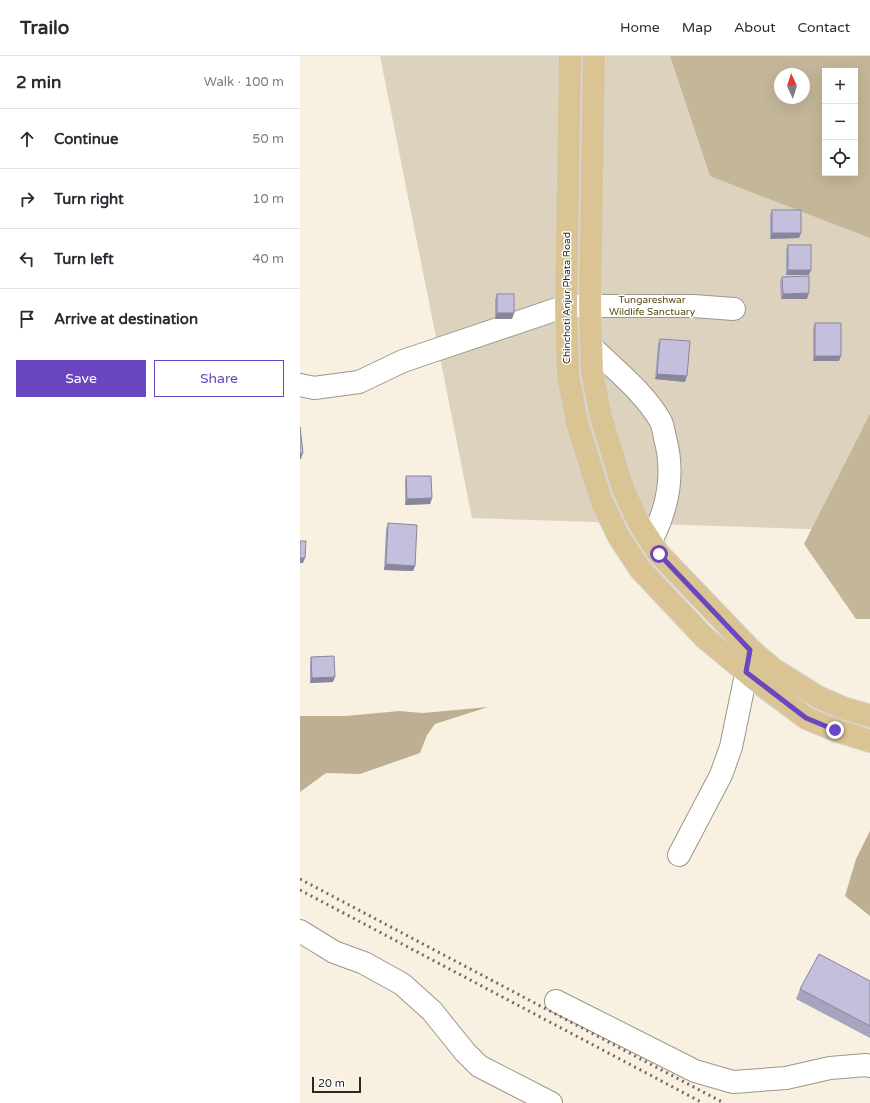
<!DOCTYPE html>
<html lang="en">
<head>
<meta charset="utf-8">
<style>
  :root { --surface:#fff; --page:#f7f7f7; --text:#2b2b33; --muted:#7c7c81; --line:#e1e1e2; --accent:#6a47c0 }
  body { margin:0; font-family:"Varela Round",sans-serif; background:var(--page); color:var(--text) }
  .controls { position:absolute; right:12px; top:12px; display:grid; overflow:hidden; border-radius:0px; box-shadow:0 4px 16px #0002 }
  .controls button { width:36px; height:36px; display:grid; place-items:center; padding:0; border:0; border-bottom:1px solid var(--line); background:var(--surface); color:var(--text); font:20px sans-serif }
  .compass { position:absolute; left:474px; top:12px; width:36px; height:36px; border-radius:50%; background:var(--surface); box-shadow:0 4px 16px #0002; rotate:356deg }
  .scale { position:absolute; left:12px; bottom:10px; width:49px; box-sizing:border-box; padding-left:4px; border:2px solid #2b2822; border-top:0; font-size:11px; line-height:14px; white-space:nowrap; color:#2b2822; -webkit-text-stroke:3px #fff; paint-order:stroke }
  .stop { position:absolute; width:12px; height:12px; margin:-9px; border:3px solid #6a47c0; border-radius:50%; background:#fff }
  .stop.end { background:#6a47c0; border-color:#fff; box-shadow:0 1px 4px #0008 }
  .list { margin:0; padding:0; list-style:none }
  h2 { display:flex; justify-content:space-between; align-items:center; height:52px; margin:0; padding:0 16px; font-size:17px }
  h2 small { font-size:13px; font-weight:400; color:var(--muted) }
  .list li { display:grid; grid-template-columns:26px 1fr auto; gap:12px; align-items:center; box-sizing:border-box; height:60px; padding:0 16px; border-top:1px solid var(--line) }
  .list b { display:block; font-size:15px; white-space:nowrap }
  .list em { font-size:13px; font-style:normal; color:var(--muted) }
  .actions { display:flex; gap:8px; padding:12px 16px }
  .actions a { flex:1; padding:9px 0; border:1px solid var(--accent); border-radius:0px; text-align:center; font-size:14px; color:var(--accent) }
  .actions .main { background:var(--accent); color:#fff }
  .icon { flex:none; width:22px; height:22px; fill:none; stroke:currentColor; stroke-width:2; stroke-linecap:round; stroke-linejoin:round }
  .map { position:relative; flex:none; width:570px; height:1047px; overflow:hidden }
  header { display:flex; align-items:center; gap:24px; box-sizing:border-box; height:56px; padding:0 20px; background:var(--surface); border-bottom:1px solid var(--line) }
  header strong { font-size:19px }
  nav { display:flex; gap:22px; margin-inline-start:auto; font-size:14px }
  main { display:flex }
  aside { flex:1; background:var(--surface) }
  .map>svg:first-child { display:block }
  .green { fill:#ddd2be; fill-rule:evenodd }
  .forest { fill:#c4b699; fill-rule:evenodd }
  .water { fill:#bdaf92 }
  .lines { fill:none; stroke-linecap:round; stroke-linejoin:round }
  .minor-casing { stroke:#9d9688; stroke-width:24 }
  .major-casing { stroke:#d5d4d3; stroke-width:24 }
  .minor { stroke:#fff; stroke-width:22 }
  .major { stroke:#dac494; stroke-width:22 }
  .rail { stroke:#726d64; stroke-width:3; stroke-dasharray:2 4; stroke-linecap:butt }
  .wall { fill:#a8a4be }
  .shaded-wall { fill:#88869b }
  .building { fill:#c3bfdd; stroke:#88869b }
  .route { stroke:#6a47c0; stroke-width:5 }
  .labels { text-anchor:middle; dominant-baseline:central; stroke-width:3; stroke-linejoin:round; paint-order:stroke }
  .street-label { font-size:10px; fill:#2b2822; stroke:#fff }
  .park-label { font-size:10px; fill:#5d4815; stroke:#fff }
</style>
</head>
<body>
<header>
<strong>Trailo</strong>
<nav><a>Home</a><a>Map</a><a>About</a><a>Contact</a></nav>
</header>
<main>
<aside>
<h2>2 min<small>Walk · 100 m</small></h2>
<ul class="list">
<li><svg class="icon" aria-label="ahead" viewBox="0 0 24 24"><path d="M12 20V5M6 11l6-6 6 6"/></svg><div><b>Continue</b></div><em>50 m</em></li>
<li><svg class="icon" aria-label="right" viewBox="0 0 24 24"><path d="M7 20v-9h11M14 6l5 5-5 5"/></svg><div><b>Turn right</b></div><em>10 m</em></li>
<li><svg class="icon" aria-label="left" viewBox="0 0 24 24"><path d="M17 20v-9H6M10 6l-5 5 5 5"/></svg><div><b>Turn left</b></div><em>40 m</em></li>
<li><svg class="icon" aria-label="arrive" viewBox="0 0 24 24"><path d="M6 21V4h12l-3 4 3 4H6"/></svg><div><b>Arrive at destination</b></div></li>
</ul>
<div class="actions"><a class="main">Save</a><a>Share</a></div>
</aside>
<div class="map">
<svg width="570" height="1047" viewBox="0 0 570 1047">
  <rect width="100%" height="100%" fill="#f8f0e1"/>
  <path class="green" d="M80,0H570V475L172,462ZM525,15H555V117H525ZM480,18H504V42H480Z"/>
  <g class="forest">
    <path d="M370,0H570V182L410,120ZM525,15H555V117H525ZM480,18H504V42H480Z"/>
    <path d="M570,358V563H556L504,488Z"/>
  </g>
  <g class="water">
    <path d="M188,651L135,668L127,679L120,697L60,718L26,717L0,736V660H46L99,655L123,657Z"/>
    <path d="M570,775V860L545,840L556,803Z"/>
  </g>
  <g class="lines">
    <g class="minor-casing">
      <g id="minor">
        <path d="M291,290C314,313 343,335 360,364C363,369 364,376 365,382C375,418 368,452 351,485"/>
        <path d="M0,329L14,332L59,326L103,305L266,250H393L434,253"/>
        <path d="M379,799L421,719L431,691L450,599"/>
        <path d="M0,875L34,896L64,907L102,928L132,955L165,996L179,1010L251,1047"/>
        <path d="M256,945L395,1015L433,1026L486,1022L530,1012L566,1009L570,1010"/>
      </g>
    </g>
    <g class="major-casing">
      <g id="major">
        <path d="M270,0L266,250L268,319L277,367L301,444L319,481L340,513L404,581L458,626L506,662L535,674L570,685"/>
        <path d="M294,0L290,250L292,316L301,361L324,435L340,469L359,498L451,594L473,613L518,641L543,652L570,660"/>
      </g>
    </g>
    <use href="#minor" class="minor"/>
    <use href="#major" class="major"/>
    <g class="rail">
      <path d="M0,823L424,1047"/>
      <path d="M0,834L403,1047"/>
    </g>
  </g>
  <g class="wall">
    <path d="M472,154L501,177L499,182L470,183V159Z"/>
    <path d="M488,189L509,219H486V194Z"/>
    <path d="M482,221L507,243H481L480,226Z"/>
    <path d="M197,238L214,257L212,263H195V244Z"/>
    <path d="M515,267L539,305H513V273Z"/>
    <path d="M360,283L385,326L355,323L358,288Z"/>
    <path d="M106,420L132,442L130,448L105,449V426Z"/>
    <path d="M88,467L115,510L113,515L84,514L86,473Z"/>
    <path d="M11,601L33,626L10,627V607Z"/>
    <path d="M570,925V982L496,943L500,933Z"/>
  </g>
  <g class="shaded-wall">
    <path d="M472,177H501L499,182L470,183Z"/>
    <path d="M488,214H511L509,219H486Z"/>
    <path d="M509,237L507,243H481L483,238Z"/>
    <path d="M197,257H214L212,263H195Z"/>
    <path d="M515,300H541L539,305H513Z"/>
    <path d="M357,318L387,320L385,326L355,323Z"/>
    <path d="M3,397L1,403H0V398Z"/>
    <path d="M132,442L130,448L105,449L107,443Z"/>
    <path d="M0,502H5L3,507H0Z"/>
    <path d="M86,508L115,510L113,515L84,514Z"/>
    <path d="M35,621L33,626L10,627L12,622Z"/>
  </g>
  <g class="building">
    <rect x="472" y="154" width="29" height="23"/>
    <rect x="488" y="189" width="23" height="25"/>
    <path d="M509,220V237L483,238L482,221Z"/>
    <rect x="197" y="238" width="17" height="19"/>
    <rect x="515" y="267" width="26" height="33"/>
    <path d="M360,283L390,285L387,320L357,318Z"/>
    <path d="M0,371L3,397L0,398Z"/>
    <path d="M106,420H131L132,442L107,443Z"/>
    <path d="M88,467L117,469L115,510L86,508Z"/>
    <path d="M0,485H6L5,502H0Z"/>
    <path d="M34,600L35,621L12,622L11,601Z"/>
    <path d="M519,898L570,925V970L500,933Z"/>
  </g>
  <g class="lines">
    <path class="route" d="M359,498L450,594L446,616L506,662L535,674"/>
  </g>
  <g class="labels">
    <g class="street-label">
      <text transform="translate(267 242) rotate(-90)">Chinchoti Anjur Phata Road</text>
    </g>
    <g class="park-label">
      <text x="352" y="244">Tungareshwar<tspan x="352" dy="12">Wildlife Sanctuary</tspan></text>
    </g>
  </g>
</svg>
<div class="controls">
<button>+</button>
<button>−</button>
<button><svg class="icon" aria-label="locate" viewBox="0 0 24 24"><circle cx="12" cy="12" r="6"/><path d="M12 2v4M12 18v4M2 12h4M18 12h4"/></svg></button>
</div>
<svg class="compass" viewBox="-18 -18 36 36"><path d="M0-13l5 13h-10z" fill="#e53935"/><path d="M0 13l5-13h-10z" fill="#7c7c81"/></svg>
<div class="scale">20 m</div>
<div class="stop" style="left:359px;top:498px"></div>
<div class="stop end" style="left:535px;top:674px"></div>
</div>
</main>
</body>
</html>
